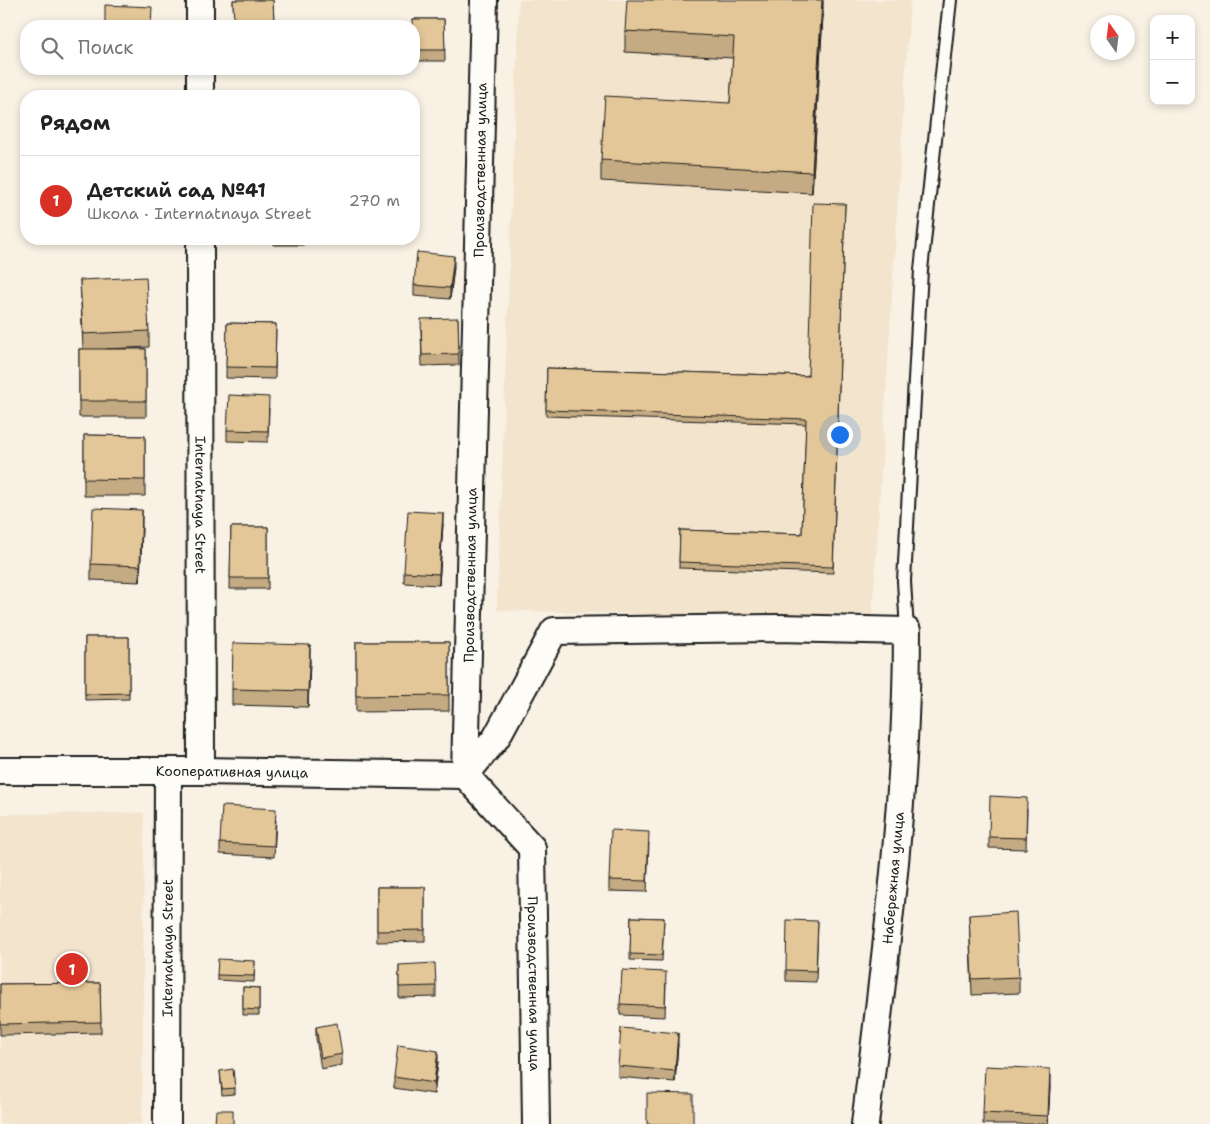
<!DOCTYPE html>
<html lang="ru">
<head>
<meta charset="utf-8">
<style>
  :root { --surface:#fff; --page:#f6f6f6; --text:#222; --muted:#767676; --line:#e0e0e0; --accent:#d93025 }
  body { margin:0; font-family:"Shantell Sans",sans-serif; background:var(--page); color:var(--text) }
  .controls { position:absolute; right:15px; top:15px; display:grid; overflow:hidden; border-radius:10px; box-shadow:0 2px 8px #0003 }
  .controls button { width:45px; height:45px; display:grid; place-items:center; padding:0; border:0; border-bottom:1px solid var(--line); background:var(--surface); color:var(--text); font:25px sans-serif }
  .compass { position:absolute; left:1090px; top:15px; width:45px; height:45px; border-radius:50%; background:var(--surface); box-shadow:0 2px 8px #0003; rotate:346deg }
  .you { position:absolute; left:839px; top:434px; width:18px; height:18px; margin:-12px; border:4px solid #fff; border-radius:50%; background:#1a73e8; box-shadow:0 0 0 8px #1a73e833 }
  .badge { display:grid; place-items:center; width:32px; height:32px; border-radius:50%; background:var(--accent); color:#fff; font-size:16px; font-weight:700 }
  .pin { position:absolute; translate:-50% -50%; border:2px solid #fff; box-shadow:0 1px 5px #0006 }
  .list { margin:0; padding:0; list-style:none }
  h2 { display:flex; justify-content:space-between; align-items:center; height:65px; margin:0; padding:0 20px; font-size:21px }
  h2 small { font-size:16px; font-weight:400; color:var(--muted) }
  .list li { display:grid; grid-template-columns:32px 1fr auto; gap:15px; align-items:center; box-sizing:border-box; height:90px; padding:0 20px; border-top:1px solid var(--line) }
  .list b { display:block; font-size:19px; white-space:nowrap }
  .list p { margin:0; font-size:16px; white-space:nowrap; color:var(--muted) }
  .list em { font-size:16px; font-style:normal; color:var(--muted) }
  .icon { flex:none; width:28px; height:28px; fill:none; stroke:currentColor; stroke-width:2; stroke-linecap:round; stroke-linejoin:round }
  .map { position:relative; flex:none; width:1210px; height:1124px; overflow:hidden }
  .search { position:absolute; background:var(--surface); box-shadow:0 2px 8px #0003; left:20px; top:20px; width:400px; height:55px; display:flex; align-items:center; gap:12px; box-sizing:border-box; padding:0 18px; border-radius:20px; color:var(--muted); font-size:19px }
  .panel { position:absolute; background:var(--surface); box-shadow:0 2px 8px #0003; left:20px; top:90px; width:400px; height:155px; border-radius:20px }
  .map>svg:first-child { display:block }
  .built { fill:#f2e4cd }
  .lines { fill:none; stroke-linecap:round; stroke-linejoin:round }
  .lane-casing { stroke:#1c1c1c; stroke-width:16 }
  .street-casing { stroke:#1c1c1c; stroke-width:30 }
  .lane { stroke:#fdfcf7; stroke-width:12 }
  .street { stroke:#fdfcf7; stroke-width:26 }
  .wall { fill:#c4ab83; stroke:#1c1c1c }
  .shaded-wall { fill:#a08b6a; stroke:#1c1c1c }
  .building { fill:#e4c798; stroke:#1c1c1c }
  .labels { text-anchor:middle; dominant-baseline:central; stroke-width:5; stroke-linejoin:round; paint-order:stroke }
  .street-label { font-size:14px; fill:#1c1c1c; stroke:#fdfcf7 }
</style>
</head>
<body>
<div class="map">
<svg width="1210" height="1124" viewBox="0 0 1210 1124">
  <rect width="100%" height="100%" fill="#f8f1e4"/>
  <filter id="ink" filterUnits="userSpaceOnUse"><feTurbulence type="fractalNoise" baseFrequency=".02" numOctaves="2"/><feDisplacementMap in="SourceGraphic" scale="10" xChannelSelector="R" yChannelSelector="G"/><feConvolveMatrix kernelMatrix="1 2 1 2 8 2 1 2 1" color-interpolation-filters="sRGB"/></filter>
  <g filter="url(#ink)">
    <g class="built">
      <path d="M519,0H910L872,621L497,610Z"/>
      <path d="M144,813L142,1124H0V814Z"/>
    </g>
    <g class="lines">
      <g class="lane-casing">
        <path id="lane" d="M907,631L904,581L921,270L950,0"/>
      </g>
      <g class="street-casing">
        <g id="street">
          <path d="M200,0V26"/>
          <path id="s1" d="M484,0L465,775L532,848L536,1124"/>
          <path d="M200,69V96"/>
          <path id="s2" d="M200,239L201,771"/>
          <path id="s3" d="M0,771H201L465,775"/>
          <path d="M465,775L496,738L554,631L779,628L907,631C907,796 885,960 865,1124"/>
          <path id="s4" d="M167,1124L168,771"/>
        </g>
      </g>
      <use href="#lane" class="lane"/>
      <use href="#street" class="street"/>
    </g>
    <g class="wall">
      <path d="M233,0H273L274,26H234Z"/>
      <path d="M823,15L812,193L601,181V160L730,103L733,58L625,52V31Z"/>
      <path d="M413,19H444L445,61H414Z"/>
      <path d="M845,204L833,573L679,568L680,530L802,534L806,424L546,416L547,368L808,376Z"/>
      <rect x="274" y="239" width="29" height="6"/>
      <path d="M454,267L450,299L414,296V285Z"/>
      <path d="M80,280L149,331V347L106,349H146V417H79V349H83Z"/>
      <path d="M458,318L459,365L422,366L421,330Z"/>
      <path d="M227,323L276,324L275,379L226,378Z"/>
      <path d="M269,408L268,442L227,441V430Z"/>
      <path d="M84,435L145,436V496H84Z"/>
      <path d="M443,524L439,585L404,583V572Z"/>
      <path d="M142,526L140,582L91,580V564Z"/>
      <path d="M231,527H268V589H230Z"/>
      <path d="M85,637H129V699L85,700Z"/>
      <path d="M356,642H449V711L356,712Z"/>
      <path d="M310,661L308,707L232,705V689Z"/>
      <path d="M1027,809L1026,849L989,848V837Z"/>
      <path d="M276,820L274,857L220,854V843Z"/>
      <path d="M649,843L647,892L609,891V880Z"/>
      <path d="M377,887H425V941L377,942Z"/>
      <path d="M969,915L1019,977V993L972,995Z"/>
      <path d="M631,917L664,918L662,961L630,960Z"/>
      <path d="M818,921L816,982L786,981V970Z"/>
      <path d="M255,961L254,982L217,980V975Z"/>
      <path d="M399,965L436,986V997L399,998Z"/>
      <path d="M100,983L101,1033L0,1035V984Z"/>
      <path d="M666,983L665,1017L620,1015V1004Z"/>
      <path d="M243,987L259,988V1015H243Z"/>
      <path d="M316,1027L342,1054V1065L321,1069L316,1038Z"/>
      <path d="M678,1044L675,1082L618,1077V1066Z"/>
      <path d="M438,1062L434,1094L394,1088V1077Z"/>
      <path d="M220,1071L235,1088V1094L222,1095Z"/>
      <path d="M1050,1086L1048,1124H983V1113Z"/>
    </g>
    <g class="shaded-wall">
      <path d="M823,0V15L812,193V172Z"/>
      <path d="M454,256V267L450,299V288Z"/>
      <path d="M142,510V526L140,582V566Z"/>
      <path d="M443,513V524L439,585V574Z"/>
      <path d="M310,645V661L308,707V691Z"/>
      <path d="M678,1033V1044L675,1082V1071Z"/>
      <path d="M438,1051V1062L434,1094V1083Z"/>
      <path d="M1050,1069V1086L1048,1124V1116Z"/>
    </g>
    <g class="building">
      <path d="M233,0H273L274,23L234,25Z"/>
      <path d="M627,0H822L812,172L601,160L605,96L730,103L734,37L625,31Z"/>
      <path d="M105,5L152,7L151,26H105Z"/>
      <path d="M413,19H444L445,50H414Z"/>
      <path d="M813,203L845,204L833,567L679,562L680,530L802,534L806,419L546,410L547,368L808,376Z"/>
      <path d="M417,252L454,256L450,288L414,285Z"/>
      <path d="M146,277L149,331L83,334L80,280Z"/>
      <path d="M458,318L459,354L422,355L421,319Z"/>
      <path d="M227,323L276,324L275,368L226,367Z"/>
      <rect x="79" y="349" width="67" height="52"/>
      <path d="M229,395L269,397L268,431L227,430Z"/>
      <path d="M84,435L145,436V480L84,479Z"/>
      <path d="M93,508L142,510L140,566L91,564Z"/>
      <path d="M408,511L443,513L439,574L404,572Z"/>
      <path d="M231,527H268V578H230Z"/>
      <path d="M85,637H129V693L85,694Z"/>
      <path d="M356,642H449V695L356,696Z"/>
      <path d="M233,643L310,645L308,691L232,689Z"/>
      <path d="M990,796L1027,798L1026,838L989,837Z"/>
      <path d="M222,806L276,809L274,846L220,843Z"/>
      <path d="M611,830L649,832L647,881L609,880Z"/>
      <path d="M377,887H425V930L377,931Z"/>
      <path d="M1016,912L1019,977L972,979L969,915Z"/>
      <path d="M631,917L664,918L662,955L630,954Z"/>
      <path d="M787,920L818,921L816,971L786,970Z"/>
      <path d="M218,959L255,961L254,976L217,975Z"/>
      <path d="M435,963L436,986L399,987V965Z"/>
      <path d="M622,970L666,972L665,1006L620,1004Z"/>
      <path d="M100,983L101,1022L0,1024V984Z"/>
      <path d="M243,987L259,988V1010L243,1009Z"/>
      <path d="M337,1023L342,1054L321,1058L316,1027Z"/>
      <path d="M621,1028L678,1033L675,1071L618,1066Z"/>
      <path d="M398,1045L438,1051L434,1083L394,1077Z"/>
      <path d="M985,1066L1050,1069L1048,1116L983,1113Z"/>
      <path d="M233,1069L235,1088L222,1089L220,1071Z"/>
      <path d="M647,1093L693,1094V1124H647Z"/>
      <path d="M216,1110H233V1124H215Z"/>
    </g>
  </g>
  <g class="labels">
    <g class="street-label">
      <text transform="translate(480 170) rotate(-89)">Производственная улица</text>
      <text stroke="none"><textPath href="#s2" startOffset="266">Internatnaya Street</textPath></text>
      <text transform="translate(470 575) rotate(-89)">Производственная улица</text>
      <text stroke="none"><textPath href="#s3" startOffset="232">Кооперативная улица</textPath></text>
      <text transform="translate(893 878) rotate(-85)">Набережная улица</text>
      <text stroke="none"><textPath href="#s4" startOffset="176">Internatnaya Street</textPath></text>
      <text stroke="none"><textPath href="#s1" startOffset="1010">Производственная улица</textPath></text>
    </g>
  </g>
</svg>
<div class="controls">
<button>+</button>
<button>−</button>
</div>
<svg class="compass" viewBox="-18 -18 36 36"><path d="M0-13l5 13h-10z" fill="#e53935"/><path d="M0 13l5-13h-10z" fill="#767676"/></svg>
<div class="you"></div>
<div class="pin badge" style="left:72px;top:969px">1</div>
<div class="search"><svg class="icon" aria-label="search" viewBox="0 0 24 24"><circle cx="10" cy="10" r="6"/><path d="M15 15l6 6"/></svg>Поиск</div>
<section class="panel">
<h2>Рядом<small></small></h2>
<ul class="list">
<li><span class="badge">1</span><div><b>Детский сад №41</b><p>Школа · Internatnaya Street</p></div><em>270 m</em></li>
</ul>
</section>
</div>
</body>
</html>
